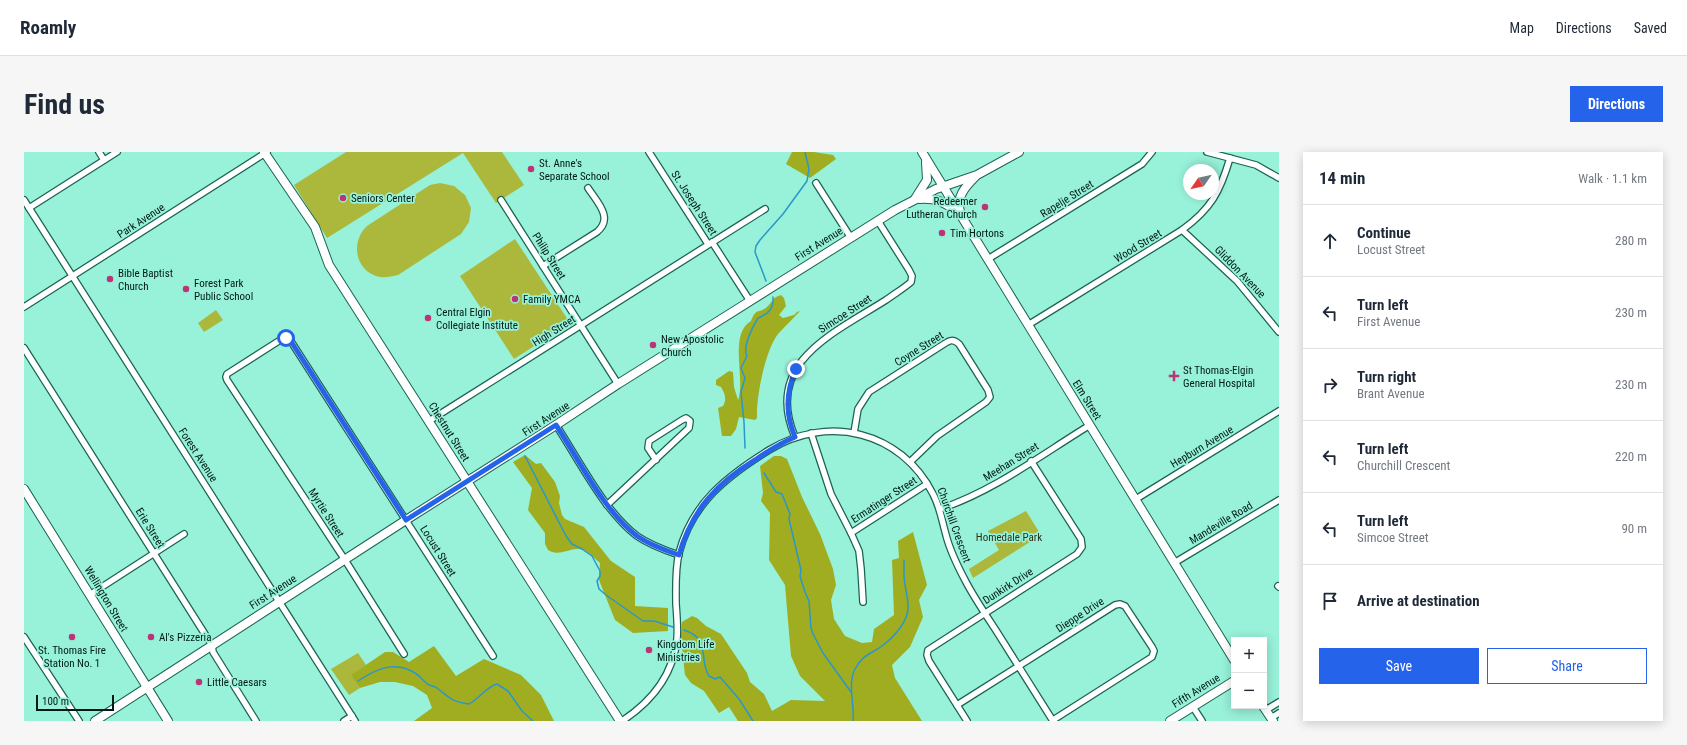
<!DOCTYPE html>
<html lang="en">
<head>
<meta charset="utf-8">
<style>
  :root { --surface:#fff; --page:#f6f6f7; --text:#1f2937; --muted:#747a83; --line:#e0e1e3; --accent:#2563eb }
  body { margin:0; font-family:"Roboto Condensed",sans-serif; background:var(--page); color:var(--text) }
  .controls { position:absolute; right:12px; bottom:12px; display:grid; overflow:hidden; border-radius:0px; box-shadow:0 2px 10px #0003 }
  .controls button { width:36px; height:36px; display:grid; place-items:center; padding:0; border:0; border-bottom:1px solid var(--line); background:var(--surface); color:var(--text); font:20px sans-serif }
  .compass { position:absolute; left:1159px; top:12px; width:36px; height:36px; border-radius:50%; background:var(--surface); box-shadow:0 2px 10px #0003; rotate:236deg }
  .scale { position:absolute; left:12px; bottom:10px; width:78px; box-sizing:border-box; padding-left:4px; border:2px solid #001b15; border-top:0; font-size:11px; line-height:14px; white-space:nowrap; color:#001b15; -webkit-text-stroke:3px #98f1d9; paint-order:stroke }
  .stop { position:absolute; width:12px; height:12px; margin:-9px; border:3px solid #2563eb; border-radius:50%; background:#fff }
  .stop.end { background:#2563eb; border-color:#fff; box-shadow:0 1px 4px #0008 }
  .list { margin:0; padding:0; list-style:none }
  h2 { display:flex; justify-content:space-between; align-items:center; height:52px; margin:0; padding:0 16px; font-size:17px }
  h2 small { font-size:13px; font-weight:400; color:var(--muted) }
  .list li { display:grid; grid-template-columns:26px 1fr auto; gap:12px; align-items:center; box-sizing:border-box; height:72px; padding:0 16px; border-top:1px solid var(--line) }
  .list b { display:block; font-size:15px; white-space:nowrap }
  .list p { margin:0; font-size:13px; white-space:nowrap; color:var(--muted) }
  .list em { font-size:13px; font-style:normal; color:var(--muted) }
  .actions { display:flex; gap:8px; padding:12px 16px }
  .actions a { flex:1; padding:9px 0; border:1px solid var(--accent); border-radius:0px; text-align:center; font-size:14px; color:var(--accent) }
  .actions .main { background:var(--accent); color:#fff }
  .icon { flex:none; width:22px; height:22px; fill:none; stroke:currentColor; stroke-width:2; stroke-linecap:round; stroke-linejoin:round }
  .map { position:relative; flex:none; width:1255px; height:569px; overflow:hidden; border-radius:0px }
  header { display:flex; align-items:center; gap:24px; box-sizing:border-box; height:56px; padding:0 20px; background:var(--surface); border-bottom:1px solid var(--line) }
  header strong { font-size:19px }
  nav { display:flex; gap:22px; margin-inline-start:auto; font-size:14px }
  .intro { display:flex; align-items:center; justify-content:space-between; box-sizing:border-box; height:96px; padding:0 24px }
  h1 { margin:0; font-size:28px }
  .button { padding:10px 18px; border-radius:0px; background:var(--accent); color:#fff; font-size:14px; font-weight:700 }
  main { display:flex; gap:24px; padding:0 24px }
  aside { flex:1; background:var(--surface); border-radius:0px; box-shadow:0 2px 10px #0003 }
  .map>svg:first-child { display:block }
  .green { fill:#abb83b }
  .forest { fill:#a0ad21 }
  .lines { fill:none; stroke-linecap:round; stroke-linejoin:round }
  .stream { stroke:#2a97cb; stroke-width:1.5 }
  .street-casing { stroke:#1c6353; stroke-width:8 }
  .secondary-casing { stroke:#1c6353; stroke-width:10 }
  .street { stroke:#fff; stroke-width:5.5 }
  .secondary { stroke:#fff; stroke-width:8 }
  .route { stroke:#2563eb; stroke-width:5 }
  .poi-dot { fill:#bb3476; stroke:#98f1d9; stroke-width:1.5 }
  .labels { text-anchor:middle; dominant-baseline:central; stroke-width:3.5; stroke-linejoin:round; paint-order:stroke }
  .poi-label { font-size:11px; fill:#001b15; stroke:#98f1d9; text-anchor:start }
  .street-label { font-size:11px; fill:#001b15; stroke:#98f1d9 }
  .park-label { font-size:11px; fill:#2d301a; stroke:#98f1d9 }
</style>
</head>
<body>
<header>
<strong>Roamly</strong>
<nav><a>Map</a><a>Directions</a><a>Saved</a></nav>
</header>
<div class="intro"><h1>Find us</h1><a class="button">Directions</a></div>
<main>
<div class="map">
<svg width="1255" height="569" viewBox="0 0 1255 569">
  <rect width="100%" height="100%" fill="#98f1d9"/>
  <g class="green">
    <path d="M322,0H478L500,33L472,51L439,1L303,86L270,33Z"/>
    <path d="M416,31L430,34L441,43L447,56L445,70L437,82L374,123C368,124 362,126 356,125C331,120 326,90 343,74L406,33Z"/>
    <path d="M491,87L546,171L490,207L436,124Z"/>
    <path d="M192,158L199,168L180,180L174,171Z"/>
    <path d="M1002,359L1017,383L949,426L945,417L975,398L964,379Z"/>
    <path d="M334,501L342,513L328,523L336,536L325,543L307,517Z"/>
  </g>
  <g class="forest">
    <path d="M768,0H790L809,3L812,7L786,26L762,12Z"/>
    <path d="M757,143L760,146L762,154L755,163L759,166L770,163L773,160L776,159C769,167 761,174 754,182C741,199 732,245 733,266L731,268L715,265L712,277L707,284H698L694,256L699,254C703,247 701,242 697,235L692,233V228L705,219L709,220L710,235L714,248C722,227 704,183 727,169C732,155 735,162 743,155C748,150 749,145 757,143Z"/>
    <path d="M501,303L512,312L517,311L531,330L536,344L535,351L538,363L541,367L560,375L587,409L611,425V454L644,456V479L609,481L591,468L575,428L576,411C571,407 563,397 555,397C545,396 534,405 524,398L521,392V381L504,358L508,336L489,310Z"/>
    <path d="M750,304H757L763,307L778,345L796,382L809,417L812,433L807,448L810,467L821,484L838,491L848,490L850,477L870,463L868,408L875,406L874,389L889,380L903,433L895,448L899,465L886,495L868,513L871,526L898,569H714L705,555L695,561L680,539L667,531L661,523L657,487L658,470L668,464L673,466L682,474L697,482L723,521L726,530L740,542L748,559L767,548L801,549L776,524L767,504L761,433L745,408L746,361L737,349L739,341L736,314Z"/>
    <path d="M410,494L432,524L460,507L497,523L517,543L530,569H390L408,556L403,543L389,534L371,530H356L336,536L327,523L361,500H369L385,510Z"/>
  </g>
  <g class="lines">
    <g class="stream">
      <path d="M742,129L731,100L732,94L736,88L759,62L783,29L785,17L781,0"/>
      <path d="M721,296L720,270L717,240L721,226L717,216L723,204C718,195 729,174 734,166C744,162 750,157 749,145"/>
      <path d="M501,304L542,384L548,392L558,397L568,404L576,419V424L573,429L575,437L582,443L619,469H630L649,475"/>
      <path d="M740,321L752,340L758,342L766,362L765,367L777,418L776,424L781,440L785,449L787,476L789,482L799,501L827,540"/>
      <path d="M660,478C688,487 674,507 685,524L691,527L696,525L715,547L729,569"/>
      <path d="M334,529C352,517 371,508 391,521C396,524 400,530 405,533C408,534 410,534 413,536C426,546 428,550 445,552C456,546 462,535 473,532L484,539L498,559L509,569"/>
      <path d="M829,569C831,553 823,533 831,517C838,503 847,502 858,494C870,485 885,469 884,454C884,444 880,433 880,423C880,418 880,413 880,408"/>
    </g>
    <g class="street-casing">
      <g id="street">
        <path d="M75,0L80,8"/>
        <path d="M625,0L684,92"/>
        <path d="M1183,0L1232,13L1255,26"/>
        <path d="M792,31L827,86"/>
        <path d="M0,48L331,569"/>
        <path d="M477,48L594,232"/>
        <path d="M5,56L93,0"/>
        <path d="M1158,78L1213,129L1255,180"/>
        <path d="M688,90L726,149"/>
        <path d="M964,107L1118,12L1128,0"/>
        <path d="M519,114L573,80C590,66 573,50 564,36"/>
        <path d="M0,155L243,0"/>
        <path d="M1004,173L1158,78C1187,57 1196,40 1206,6"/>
        <path d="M0,196L184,487L188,493L189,500L232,569"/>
        <path d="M405,269L741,57"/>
        <path d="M532,273C555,308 580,359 613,384C626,393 640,398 655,403"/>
        <path d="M787,281L807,342L827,381L835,399L837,417L839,450"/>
        <path d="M830,281L834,257L845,240L920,192C926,188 929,187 935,192L964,238L966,245L962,250L913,284L886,310"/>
        <path d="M771,285C739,210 810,181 862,148C870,142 879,137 887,130L888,124L885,118L854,69"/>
        <path d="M1112,347L1255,259"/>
        <path d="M583,353L665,276L666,269L662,266L658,268L625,289L624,296L632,308"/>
        <path d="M916,357C970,339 1017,303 1066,273"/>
        <path d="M827,381L903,332"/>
        <path d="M1150,411L1255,348"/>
        <path d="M1254,434L1255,435"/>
        <path d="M67,442L160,382"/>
        <path d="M0,485L55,569"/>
        <path d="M380,502L321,408L203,228L202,225L203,222L261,185L266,188L268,191L469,504"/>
        <path d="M933,553L1091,453L1096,452L1101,454L1128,495L1130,499L1128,505L1029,568"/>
        <path d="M1169,555L1178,569"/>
        <path d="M1242,558L1255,550"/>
        <path d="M1247,566L1255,561"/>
        <path d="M320,569L328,564"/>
        <path d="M598,569C627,550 649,523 653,487C654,476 653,464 652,452C652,435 651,418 655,401C668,351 703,324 745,298C804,262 877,279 909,342C916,355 918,369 922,383C926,399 934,415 942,430C951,447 962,463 973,480C991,509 1010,539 1029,569"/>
        <path d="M943,569L905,509L903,503L904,498L1053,402L1058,395L1057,387L1007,309"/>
      </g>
    </g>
    <g class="secondary-casing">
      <g id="secondary">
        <path d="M240,0L291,75L305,113L596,569"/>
        <path d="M898,0L1210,508"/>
        <path d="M891,47L903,28L902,10"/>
        <path d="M896,47C912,46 920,50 932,59"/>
        <path d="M936,60C932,45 941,35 951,25"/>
        <path d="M0,337L144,569"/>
        <path d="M1239,554L1249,569"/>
        <path d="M71,569L382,368L532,273L594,232L871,58L912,37L953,23L995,0"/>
        <path d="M1146,569L1210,529"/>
      </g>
    </g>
    <use href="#street" class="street"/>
    <use href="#secondary" class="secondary"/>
  </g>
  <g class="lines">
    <path class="route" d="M262,186L268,191L382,368L532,273C556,309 579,358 613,384C626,393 640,398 655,403C668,358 692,332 731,308C744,299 757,291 771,285C761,262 762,239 772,217"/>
  </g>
  <g class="poi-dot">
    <circle cx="507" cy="17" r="4"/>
    <circle cx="319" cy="46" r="4"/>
    <circle cx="961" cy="55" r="4"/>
    <circle cx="918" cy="81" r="4"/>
    <circle cx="86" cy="127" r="4"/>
    <circle cx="162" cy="137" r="4"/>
    <circle cx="491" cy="147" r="4"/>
    <circle cx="404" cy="166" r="4"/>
    <circle cx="629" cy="193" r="4"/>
    <path d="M1148 218h4v4h4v4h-4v4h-4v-4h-4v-4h4z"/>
    <circle cx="48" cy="485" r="4"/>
    <circle cx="127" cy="485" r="4"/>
    <circle cx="625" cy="498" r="4"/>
    <circle cx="175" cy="530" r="4"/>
  </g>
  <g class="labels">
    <g class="poi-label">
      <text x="515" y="11">St. Anne's<tspan x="515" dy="13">Separate School</tspan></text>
      <text x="327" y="46">Seniors Center</text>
      <text x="953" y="49" text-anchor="end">Redeemer<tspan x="953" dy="13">Lutheran Church</tspan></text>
      <text x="926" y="81">Tim Hortons</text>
      <text x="94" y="121">Bible Baptist<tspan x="94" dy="13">Church</tspan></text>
      <text x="170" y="131">Forest Park<tspan x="170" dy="13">Public School</tspan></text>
      <text x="499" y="147">Family YMCA</text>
      <text x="412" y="160">Central Elgin<tspan x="412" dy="13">Collegiate Institute</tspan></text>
      <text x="637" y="187">New Apostolic<tspan x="637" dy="13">Church</tspan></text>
      <text x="1159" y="218">St Thomas-Elgin<tspan x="1159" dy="13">General Hospital</tspan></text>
      <text x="135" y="485">Al's Pizzeria</text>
      <text x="633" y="492">Kingdom Life<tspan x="633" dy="13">Ministries</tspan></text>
      <text x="48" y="498" text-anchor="middle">St. Thomas Fire<tspan x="48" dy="13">Station No. 1</tspan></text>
      <text x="183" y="530">Little Caesars</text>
    </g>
    <g class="street-label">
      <text transform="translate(1043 47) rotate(-32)">Rapelje Street</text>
      <text transform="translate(670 51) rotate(57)">St. Joseph Street</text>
      <text transform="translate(117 69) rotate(-33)">Park Avenue</text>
      <text transform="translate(795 92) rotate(-32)">First Avenue</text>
      <text transform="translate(1114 94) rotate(-31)">Wood Street</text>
      <text transform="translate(525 104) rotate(58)">Philip Street</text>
      <text transform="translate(1216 120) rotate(46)">Gliddon Avenue</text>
      <text transform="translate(821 162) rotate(-33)">Simcoe Street</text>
      <text transform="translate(530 179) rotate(-32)">High Street</text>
      <text transform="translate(895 197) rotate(-32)">Coyne Street</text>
      <text transform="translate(1063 248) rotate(58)">Elm Street</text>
      <text transform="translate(522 267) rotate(-33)">First Avenue</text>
      <text transform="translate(425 280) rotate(58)">Chestnut Street</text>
      <text transform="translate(1178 295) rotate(-31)">Hepburn Avenue</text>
      <text transform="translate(174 303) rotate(57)">Forest Avenue</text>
      <text transform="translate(987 310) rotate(-32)">Meehan Street</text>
      <text transform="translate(860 348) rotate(-33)">Ermatinger Street</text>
      <text transform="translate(302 361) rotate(57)">Myrtie Street</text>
      <text transform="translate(1197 371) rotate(-31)">Mandeville Road</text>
      <text transform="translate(930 373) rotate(70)">Churchill Crescent</text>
      <text transform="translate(126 376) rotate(58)">Erie Street</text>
      <text transform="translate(414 399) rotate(58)">Locust Street</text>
      <text transform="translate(984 434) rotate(-33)">Dunkirk Drive</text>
      <text transform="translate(249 440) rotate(-33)">First Avenue</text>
      <text transform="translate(82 447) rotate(59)">Wellington Street</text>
      <text transform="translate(1056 463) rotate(-33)">Dieppe Drive</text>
      <text transform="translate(1172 539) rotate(-32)">Fifth Avenue</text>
    </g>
    <g class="park-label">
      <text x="985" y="385">Homedale Park</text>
    </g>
  </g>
</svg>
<div class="controls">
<button>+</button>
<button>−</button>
</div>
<svg class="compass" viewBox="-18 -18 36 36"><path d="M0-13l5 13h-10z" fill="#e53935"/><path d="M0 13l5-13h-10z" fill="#747a83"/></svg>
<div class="scale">100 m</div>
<div class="stop" style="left:262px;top:186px"></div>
<div class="stop end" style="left:772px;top:217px"></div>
</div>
<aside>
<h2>14 min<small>Walk · 1.1 km</small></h2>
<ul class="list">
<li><svg class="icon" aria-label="ahead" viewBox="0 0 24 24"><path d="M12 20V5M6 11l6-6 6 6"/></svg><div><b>Continue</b><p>Locust Street</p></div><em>280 m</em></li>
<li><svg class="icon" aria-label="left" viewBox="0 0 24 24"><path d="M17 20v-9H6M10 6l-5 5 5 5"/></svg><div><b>Turn left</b><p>First Avenue</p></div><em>230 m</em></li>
<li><svg class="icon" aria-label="right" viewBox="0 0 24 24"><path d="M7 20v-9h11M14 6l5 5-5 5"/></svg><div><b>Turn right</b><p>Brant Avenue</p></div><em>230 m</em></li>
<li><svg class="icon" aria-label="left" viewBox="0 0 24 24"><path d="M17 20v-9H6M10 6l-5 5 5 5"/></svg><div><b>Turn left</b><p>Churchill Crescent</p></div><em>220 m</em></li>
<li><svg class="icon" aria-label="left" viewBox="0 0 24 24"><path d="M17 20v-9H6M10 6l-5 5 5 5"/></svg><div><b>Turn left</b><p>Simcoe Street</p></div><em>90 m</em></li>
<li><svg class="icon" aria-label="arrive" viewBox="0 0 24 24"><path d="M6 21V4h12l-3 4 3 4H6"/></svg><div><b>Arrive at destination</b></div></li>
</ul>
<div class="actions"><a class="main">Save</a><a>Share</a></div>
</aside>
</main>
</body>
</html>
